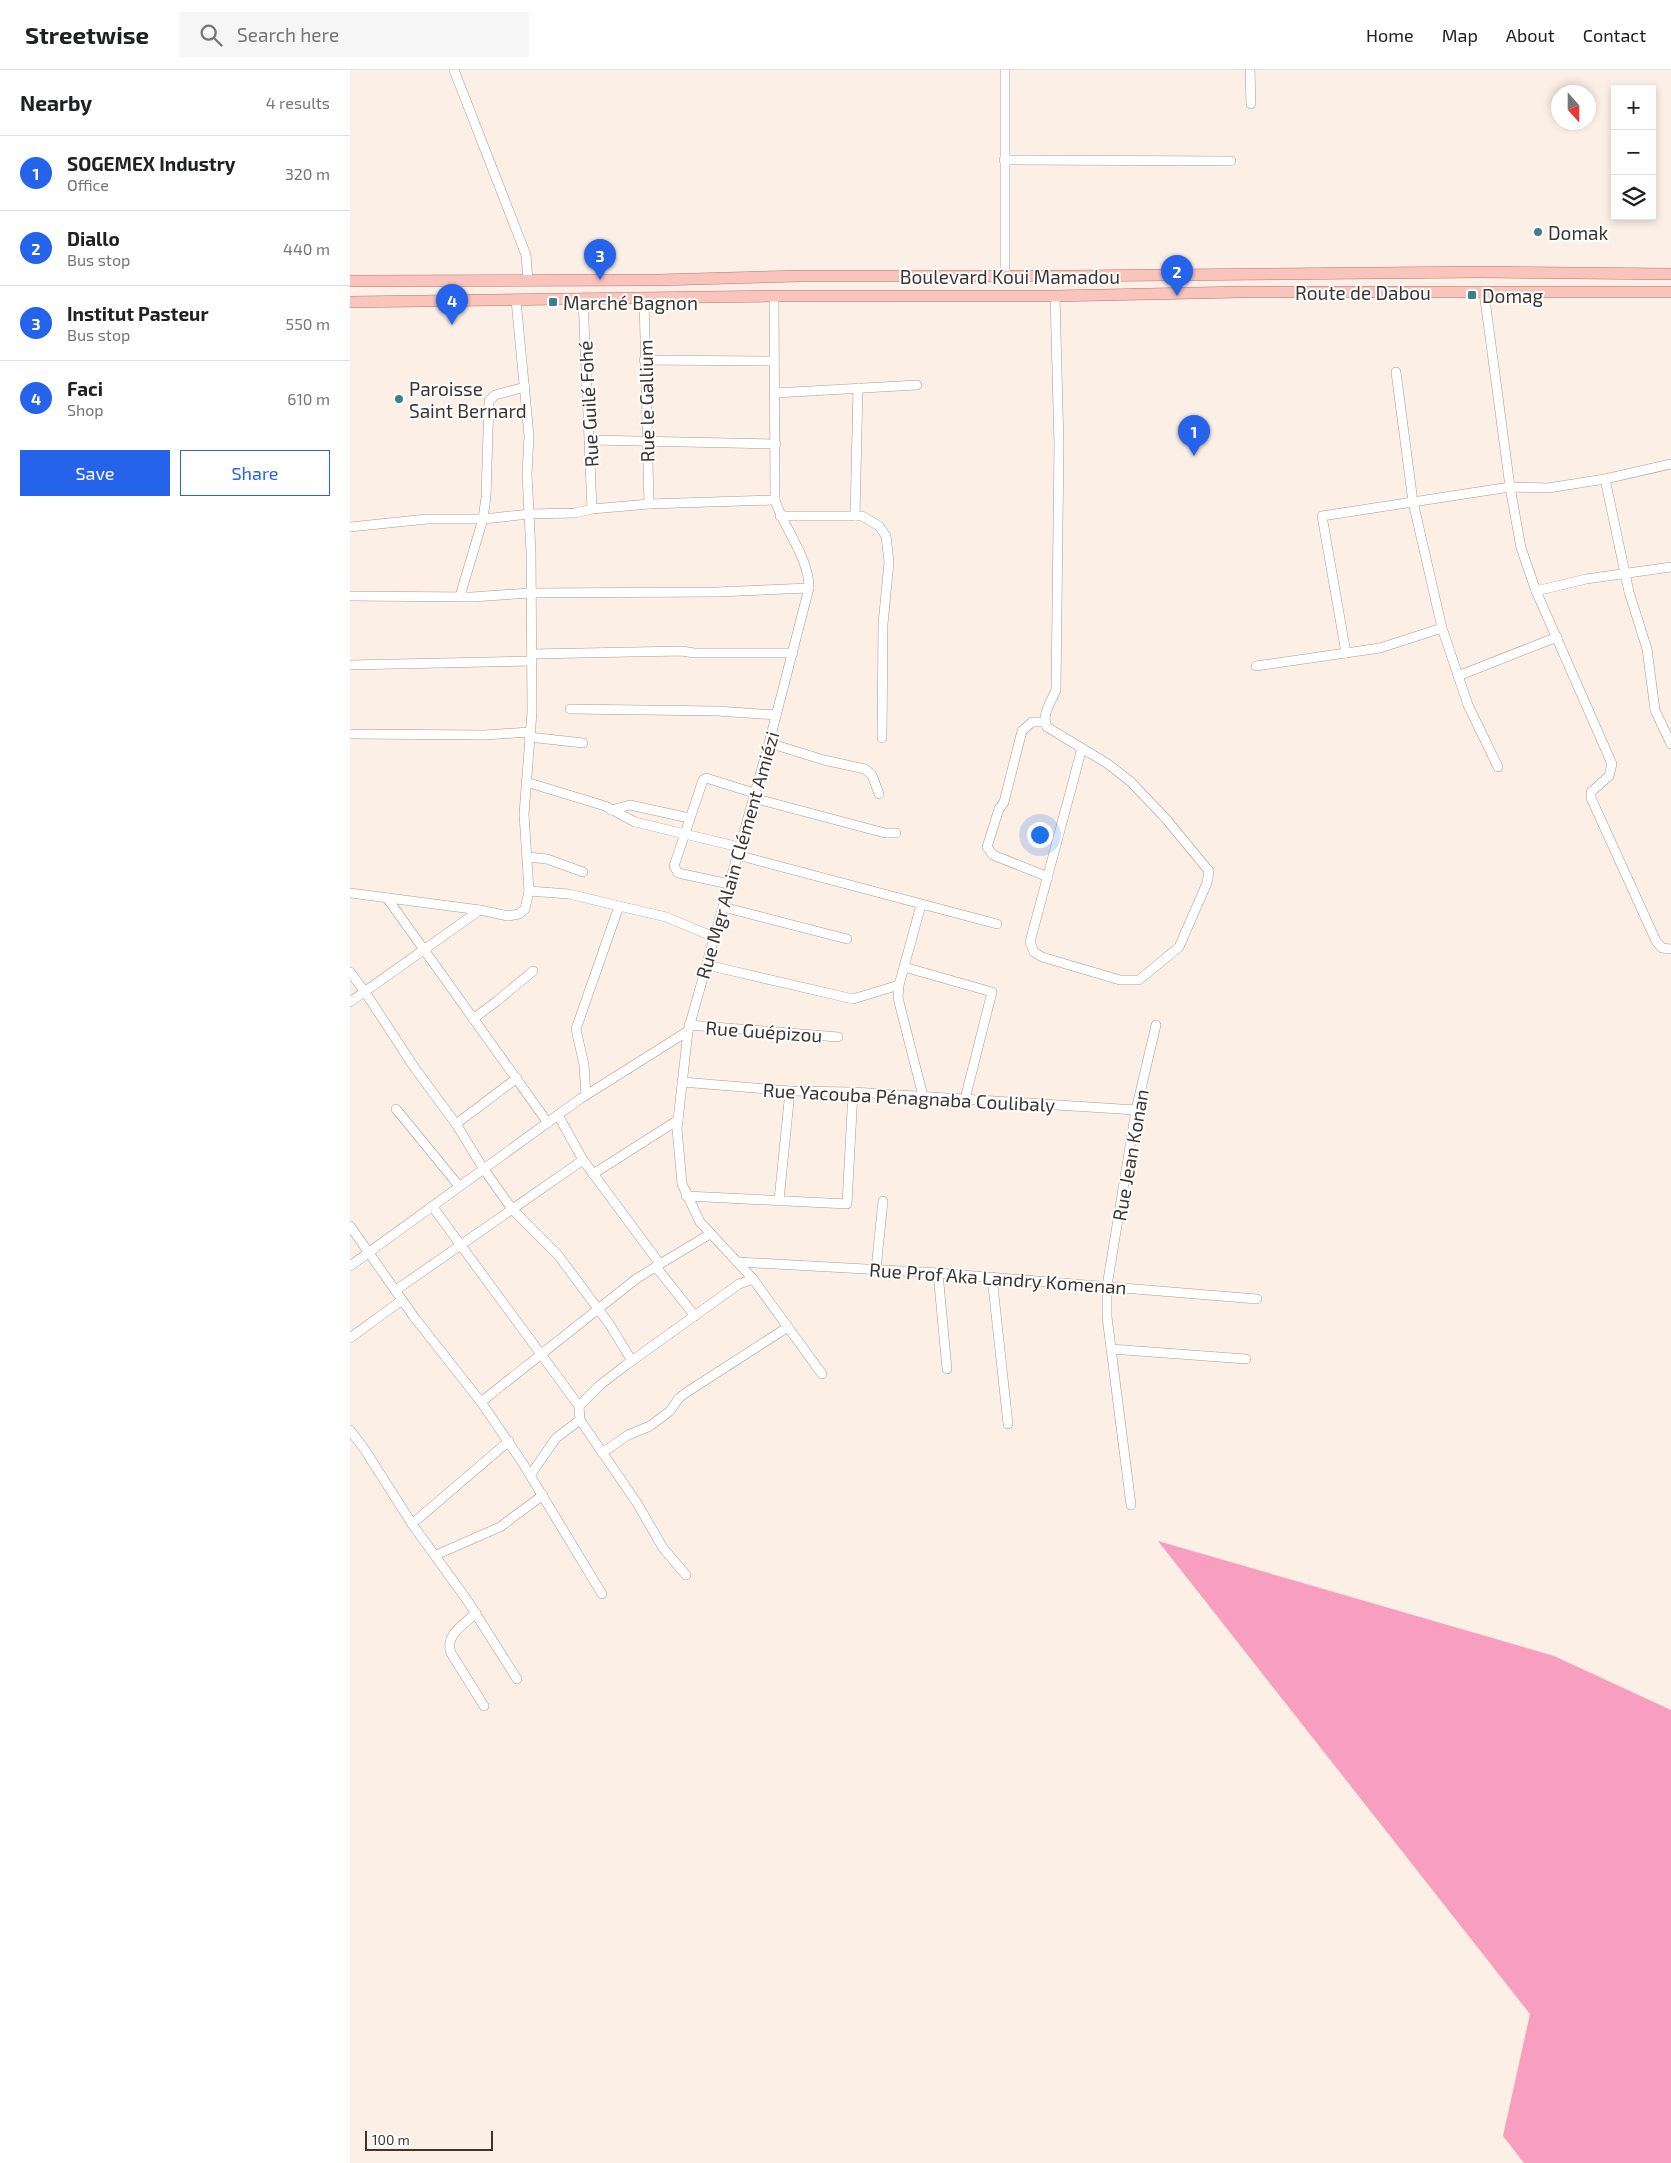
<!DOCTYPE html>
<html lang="en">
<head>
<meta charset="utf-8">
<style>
  :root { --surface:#fff; --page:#f6f6f6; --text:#202124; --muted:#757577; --line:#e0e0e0; --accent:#2563eb }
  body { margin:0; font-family:"Exo 2",sans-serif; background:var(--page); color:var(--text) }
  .controls { position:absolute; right:15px; top:15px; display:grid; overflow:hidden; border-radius:0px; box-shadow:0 2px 8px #0003 }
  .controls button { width:45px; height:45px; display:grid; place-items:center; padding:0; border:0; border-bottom:1px solid var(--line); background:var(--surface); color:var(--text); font:25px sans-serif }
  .compass { position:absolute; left:1201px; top:15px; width:45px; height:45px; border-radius:50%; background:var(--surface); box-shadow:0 2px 8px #0003; rotate:159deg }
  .scale { position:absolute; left:15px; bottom:12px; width:128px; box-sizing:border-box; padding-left:5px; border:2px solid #3e352f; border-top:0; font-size:14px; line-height:18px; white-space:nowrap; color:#3e352f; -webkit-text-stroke:4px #fff; paint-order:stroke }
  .you { position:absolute; left:689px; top:764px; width:18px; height:18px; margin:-12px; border:4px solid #fff; border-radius:50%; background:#1a73e8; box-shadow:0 0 0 8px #1a73e833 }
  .badge { display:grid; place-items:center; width:32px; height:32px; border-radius:50%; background:var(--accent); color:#fff; font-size:16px; font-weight:700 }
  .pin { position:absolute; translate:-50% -41px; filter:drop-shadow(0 1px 2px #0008) }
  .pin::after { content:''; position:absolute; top:26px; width:18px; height:15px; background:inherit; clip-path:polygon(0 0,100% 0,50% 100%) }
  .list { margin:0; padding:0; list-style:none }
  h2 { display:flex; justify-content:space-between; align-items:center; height:65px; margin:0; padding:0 20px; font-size:21px }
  h2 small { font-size:16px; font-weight:400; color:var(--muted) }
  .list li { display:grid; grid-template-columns:32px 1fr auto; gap:15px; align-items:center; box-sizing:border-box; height:75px; padding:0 20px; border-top:1px solid var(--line) }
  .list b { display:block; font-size:19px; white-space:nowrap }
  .list p { margin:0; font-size:16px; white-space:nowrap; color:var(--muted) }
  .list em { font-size:16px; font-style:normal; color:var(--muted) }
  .actions { display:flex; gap:10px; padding:15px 20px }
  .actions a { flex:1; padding:11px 0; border:1px solid var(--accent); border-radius:0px; text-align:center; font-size:18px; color:var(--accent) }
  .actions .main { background:var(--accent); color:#fff }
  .icon { flex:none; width:28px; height:28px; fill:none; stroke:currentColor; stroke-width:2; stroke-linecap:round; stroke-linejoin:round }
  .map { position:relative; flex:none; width:1321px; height:2093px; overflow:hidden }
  header { display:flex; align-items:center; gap:30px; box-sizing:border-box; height:70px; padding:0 25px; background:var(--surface); border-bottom:1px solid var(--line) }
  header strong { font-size:24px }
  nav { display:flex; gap:28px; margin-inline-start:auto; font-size:18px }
  .search { width:350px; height:45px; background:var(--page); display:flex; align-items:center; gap:12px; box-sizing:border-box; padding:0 18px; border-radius:0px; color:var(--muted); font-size:19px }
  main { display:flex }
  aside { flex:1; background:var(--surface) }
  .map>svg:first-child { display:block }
  .forest { fill:#f89fbf }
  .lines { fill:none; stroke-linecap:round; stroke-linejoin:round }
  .minor-casing { stroke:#ae9a8b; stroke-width:10 }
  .major-casing { stroke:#b4786e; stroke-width:12 }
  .minor { stroke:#fff; stroke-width:9 }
  .major { stroke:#f8c4bc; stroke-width:11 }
  .poi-dot { fill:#3b808e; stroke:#fff; stroke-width:2 }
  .labels { text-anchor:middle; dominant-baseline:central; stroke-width:4; stroke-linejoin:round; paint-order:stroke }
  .poi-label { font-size:19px; fill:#3e352f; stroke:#fff; text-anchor:start }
  .street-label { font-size:19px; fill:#3e352f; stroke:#fff }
</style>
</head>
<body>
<header>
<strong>Streetwise</strong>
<div class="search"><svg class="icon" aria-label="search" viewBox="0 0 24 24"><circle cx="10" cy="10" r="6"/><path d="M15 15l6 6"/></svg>Search here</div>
<nav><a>Home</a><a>Map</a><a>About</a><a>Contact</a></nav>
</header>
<main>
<aside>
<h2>Nearby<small>4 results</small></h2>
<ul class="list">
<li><span class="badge">1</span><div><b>SOGEMEX Industry</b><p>Office</p></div><em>320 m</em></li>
<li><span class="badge">2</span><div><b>Diallo</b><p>Bus stop</p></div><em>440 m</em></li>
<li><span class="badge">3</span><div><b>Institut Pasteur</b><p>Bus stop</p></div><em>550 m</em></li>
<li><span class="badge">4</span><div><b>Faci</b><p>Shop</p></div><em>610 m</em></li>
</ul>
<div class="actions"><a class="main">Save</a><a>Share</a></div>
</aside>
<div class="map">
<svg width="1321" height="2093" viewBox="0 0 1321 2093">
  <rect width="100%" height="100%" fill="#fcefe6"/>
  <path class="forest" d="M808,1471L1204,1586L1321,1640V2093H1174L1153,2066L1180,1944Z"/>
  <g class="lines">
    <g class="minor-casing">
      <g id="minor">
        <path d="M104,0L176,185L178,210"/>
        <path d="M900,0L901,34"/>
        <path d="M654,90L881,91"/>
        <path d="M655,207V0"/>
        <path d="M1134,222L1160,417L1171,478L1186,521L1262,694L1259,706L1241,722V728L1306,871L1312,878L1321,879"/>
        <path d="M424,226L425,430C434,459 459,487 459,518L419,673L338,961L327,1059L332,1114L350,1152L403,1209L472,1304"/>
        <path d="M705,226L709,375L706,620C701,632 691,645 697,657L758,694L781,712L817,750L859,801L857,813L829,877L789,910H770L692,887L684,882L680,872L732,678"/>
        <path d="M294,228L299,434"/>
        <path d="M233,229L242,439"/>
        <path d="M294,290L424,291"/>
        <path d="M1046,302L1063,432L1092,558L1118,635L1148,697"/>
        <path d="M425,323L567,315"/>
        <path d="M240,370L426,374"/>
        <path d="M1255,409L1279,522L1297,579L1305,640L1321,674"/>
        <path d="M430,446H512L529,456L536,466L539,492L533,554L532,668"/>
        <path d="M505,446L508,318"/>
        <path d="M0,457L77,449H133L180,444L225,443L242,439L299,434L425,430"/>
        <path d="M1186,521L1236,509L1321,497"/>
        <path d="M0,526L122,527L180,523L367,522L459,518"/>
        <path d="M110,526L133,449L136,427L139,331L145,325L175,317"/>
        <path d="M996,583L972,446L1160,417L1198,418L1255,409L1321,394"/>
        <path d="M182,584L332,581L344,583H443"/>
        <path d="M0,595L182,591"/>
        <path d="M906,596L1030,578L1092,558"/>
        <path d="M1108,606L1207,567"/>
        <path d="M220,639L367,641L426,645"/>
        <path d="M695,652H682L672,661L654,732L649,739L637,777L643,785L698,807"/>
        <path d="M0,664L135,665L179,662"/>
        <path d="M179,667L233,673"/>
        <path d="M419,673L474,690L515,699L522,705L529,724"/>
        <path d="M176,712L255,736L285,752L389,777"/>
        <path d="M403,728L535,763H546"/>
        <path d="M261,740L280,735L339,748"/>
        <path d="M387,785L647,854"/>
        <path d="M178,787L197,789L233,802"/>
        <path d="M379,814L328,803L324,796L353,710L356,708L404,723"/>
        <path d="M179,821L219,824L269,836L226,959L234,995L236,1025"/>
        <path d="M0,823L130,840L158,846L169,844L175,839L179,821L174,744L182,642L181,482L177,404L179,366L166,230"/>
        <path d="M37,828L198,1053"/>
        <path d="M571,835L549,915L548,928L573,1026"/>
        <path d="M269,836L316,847L364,867"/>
        <path d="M373,837L497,869"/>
        <path d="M357,895L503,929L549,915"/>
        <path d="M554,897L642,922L615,1029"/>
        <path d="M0,902L15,922L64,997L106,1054L133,1098L162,1139L208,1185L260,1255L282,1291"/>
        <path d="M0,932L130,840"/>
        <path d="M123,949L147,931L183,901"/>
        <path d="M339,955L488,967"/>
        <path d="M332,1012L440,1021L503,1022L786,1040"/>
        <path d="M46,1039L109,1116"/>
        <path d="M208,1045L233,1090L310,1194L360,1164"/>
        <path d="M106,1054L167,1008"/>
        <path d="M243,1104L328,1050"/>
        <path d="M336,1126L497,1134L503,1022"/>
        <path d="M429,1130L440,1021"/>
        <path d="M82,1136L229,1336"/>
        <path d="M0,1156L64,1247L131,1332L172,1392L252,1524"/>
        <path d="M388,1192L588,1203L907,1229"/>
        <path d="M0,1196L230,1029L338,961"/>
        <path d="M306,1197L345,1246"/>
        <path d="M526,1199L533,1131"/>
        <path d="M588,1203L597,1299"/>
        <path d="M642,1207L658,1354"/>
        <path d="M46,1220L233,1090"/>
        <path d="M0,1268L52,1230"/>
        <path d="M761,1279L896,1289"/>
        <path d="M131,1332L286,1209L310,1194"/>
        <path d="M0,1360L15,1380L62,1454L117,1530L167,1609"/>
        <path d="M252,1383L278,1365L300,1356L320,1341L329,1328L337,1322L438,1257"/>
        <path d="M181,1404L206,1368L230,1350"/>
        <path d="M781,1435L757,1247V1216L786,1040L806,955"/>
        <path d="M62,1454L159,1371"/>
        <path d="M86,1485L150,1457L193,1425"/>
        <path d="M336,1505L313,1478L287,1433L230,1350L229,1336L250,1315L276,1295L389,1214L403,1209"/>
        <path d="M126,1543C115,1554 94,1565 101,1583L134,1636"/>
      </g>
    </g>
    <g class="major-casing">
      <g id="major">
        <path d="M0,211L308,210L450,206H717L1131,202L1321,204"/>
        <path d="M0,232L424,226H705L891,222H1321"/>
      </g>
    </g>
    <use href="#minor" class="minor"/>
    <use href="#major" class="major"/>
  </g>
  <g class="poi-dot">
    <circle cx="1188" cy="162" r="5"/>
    <rect x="1117" y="220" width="10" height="10" rx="2.5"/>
    <rect x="198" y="227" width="10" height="10" rx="2.5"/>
    <circle cx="49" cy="329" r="5"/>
  </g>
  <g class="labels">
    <g class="poi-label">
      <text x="1198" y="162">Domak</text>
      <text x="1132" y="225">Domag</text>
      <text x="213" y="232">Marché Bagnon</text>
      <text x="59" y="318">Paroisse<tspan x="59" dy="22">Saint Bernard</tspan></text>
    </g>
    <g class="street-label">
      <text x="660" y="206">Boulevard Koui Mamadou</text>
      <text x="1013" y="222">Route de Dabou</text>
      <text transform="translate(296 331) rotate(-91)">Rue le Gallium</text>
      <text transform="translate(238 334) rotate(-93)">Rue Guilé Fohé</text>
      <text transform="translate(387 785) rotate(-74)">Rue Mgr Alain Clément Amiézi</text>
      <text transform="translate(414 961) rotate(4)">Rue Guépizou</text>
      <text transform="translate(559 1027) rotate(3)">Rue Yacouba Pénagnaba Coulibaly</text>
      <text transform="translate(780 1085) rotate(-80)">Rue Jean Konan</text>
      <text transform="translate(648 1208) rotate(4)">Rue Prof Aka Landry Komenan</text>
    </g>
  </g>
</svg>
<div class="controls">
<button>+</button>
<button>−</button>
<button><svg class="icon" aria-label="layers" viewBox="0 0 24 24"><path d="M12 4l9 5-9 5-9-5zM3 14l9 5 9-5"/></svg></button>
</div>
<svg class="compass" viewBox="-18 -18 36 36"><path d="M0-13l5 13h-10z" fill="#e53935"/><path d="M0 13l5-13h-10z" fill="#757577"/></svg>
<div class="scale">100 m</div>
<div class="you"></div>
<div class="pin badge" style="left:844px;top:386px">1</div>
<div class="pin badge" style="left:827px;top:226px">2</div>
<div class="pin badge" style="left:250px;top:210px">3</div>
<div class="pin badge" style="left:102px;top:255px">4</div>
</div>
</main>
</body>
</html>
